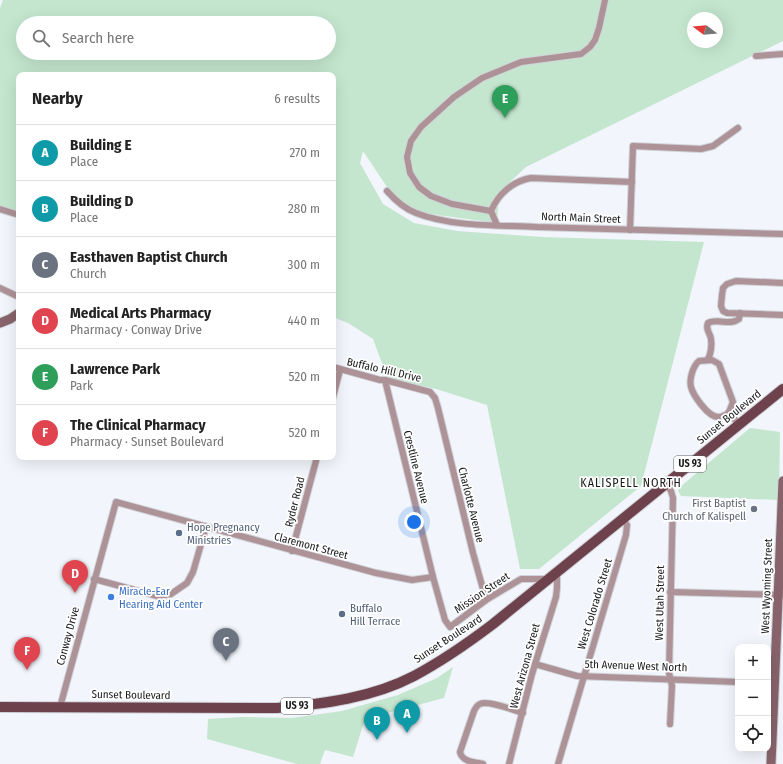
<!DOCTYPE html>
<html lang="en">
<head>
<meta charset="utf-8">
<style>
  :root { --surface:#fff; --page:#f2f2f2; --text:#222; --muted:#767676; --line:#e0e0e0; --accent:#d93025 }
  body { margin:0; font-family:"Fira Sans Condensed",sans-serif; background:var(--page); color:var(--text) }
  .controls { position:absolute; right:12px; bottom:12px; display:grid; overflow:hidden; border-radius:8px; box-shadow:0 4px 16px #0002 }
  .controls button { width:36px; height:36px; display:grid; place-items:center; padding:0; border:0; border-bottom:1px solid var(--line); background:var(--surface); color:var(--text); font:20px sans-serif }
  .compass { position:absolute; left:687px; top:12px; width:36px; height:36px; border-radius:50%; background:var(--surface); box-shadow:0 4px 16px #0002; rotate:286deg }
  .you { position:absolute; left:414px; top:522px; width:14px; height:14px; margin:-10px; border:3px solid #fff; border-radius:50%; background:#1a73e8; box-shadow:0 0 0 6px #1a73e833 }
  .badge { display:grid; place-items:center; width:26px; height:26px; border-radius:50%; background:var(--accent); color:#fff; font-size:13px; font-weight:700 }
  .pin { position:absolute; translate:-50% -33px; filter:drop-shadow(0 1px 2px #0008) }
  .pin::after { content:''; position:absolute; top:21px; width:14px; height:12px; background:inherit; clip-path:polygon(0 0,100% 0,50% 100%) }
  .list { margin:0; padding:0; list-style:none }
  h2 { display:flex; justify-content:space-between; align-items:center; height:52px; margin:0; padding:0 16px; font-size:17px }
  h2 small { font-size:13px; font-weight:400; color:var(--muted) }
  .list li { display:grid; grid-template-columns:26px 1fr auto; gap:12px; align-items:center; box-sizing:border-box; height:56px; padding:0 16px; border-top:1px solid var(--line) }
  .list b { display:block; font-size:15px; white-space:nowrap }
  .list p { margin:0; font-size:13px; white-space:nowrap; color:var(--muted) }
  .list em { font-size:13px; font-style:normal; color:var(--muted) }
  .icon { flex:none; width:22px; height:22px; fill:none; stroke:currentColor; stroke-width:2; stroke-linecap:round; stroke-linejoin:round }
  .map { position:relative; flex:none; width:783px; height:764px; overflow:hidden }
  .search { position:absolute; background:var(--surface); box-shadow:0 4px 16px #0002; left:16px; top:16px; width:320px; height:44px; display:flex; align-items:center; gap:10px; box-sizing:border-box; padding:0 14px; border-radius:22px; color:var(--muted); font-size:15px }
  .panel { position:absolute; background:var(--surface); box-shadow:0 4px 16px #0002; left:16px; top:72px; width:320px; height:388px; border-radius:8px }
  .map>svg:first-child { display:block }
  .green { fill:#c4e6ce; fill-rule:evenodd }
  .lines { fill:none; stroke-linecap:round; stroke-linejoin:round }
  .street-casing { stroke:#cfd2d7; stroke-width:8 }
  .secondary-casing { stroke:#cfd2d7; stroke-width:11 }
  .primary-casing { stroke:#cfd2d7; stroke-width:12 }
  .street { stroke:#ad9297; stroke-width:6 }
  .secondary { stroke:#88636b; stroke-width:9 }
  .primary { stroke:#6e424d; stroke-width:10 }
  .worship-dot { fill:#6b7280; stroke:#fff; stroke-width:1.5 }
  .service-dot { fill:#5c6f8a; stroke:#fff; stroke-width:1.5 }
  .shop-dot { fill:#3f7fe0; stroke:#fff; stroke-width:1.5 }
  .labels { text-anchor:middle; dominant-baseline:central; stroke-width:3.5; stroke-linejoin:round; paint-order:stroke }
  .shield { fill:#fff; stroke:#5e5f60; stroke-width:1 }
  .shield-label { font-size:10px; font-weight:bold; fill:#191a1c }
  .street-label { font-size:11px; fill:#191a1c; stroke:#fff }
  .worship-label { font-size:11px; fill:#5b616d; stroke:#fff; text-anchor:end }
  .service-label { font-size:11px; fill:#4e5e75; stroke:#fff; text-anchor:start }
  .shop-label { font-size:11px; fill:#366cbe; stroke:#fff; text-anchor:start }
  .neighbourhood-label { font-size:12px; letter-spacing:1px; fill:#191a1c; stroke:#fff }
</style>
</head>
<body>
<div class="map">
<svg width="783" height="764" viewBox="0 0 783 764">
  <rect width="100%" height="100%" fill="#f2f5fb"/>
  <g class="green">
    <path d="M3,0H783V41L526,167L499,192L497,223L423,213L404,203L389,190L363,151L360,163L383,204L414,223L457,231L542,237L704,242L641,486L539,569H520L487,405L436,389L388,379L373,339L348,323L333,317V75H19V213L0,206V8ZM693,18H717V42H693ZM23,23H329V53H23Z"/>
    <path d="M750,428L780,432L779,500L681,496L678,491L680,487Z"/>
    <path d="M453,667L444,698L365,719L353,757L325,750L320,764H297L207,739L208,719L241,717L292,718L342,711L398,695L437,678Z"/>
  </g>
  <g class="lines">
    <g class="street-casing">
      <g id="street">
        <path d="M756,56L783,54"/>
        <path d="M387,191C395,200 405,209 416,213C452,227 498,225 537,227C619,230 701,231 783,234"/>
        <path d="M0,209L19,215"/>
        <path d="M491,211L452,204L431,196L419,187L410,173L407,157L411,141L421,127L454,97L482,78L521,62L581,54L590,47L595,40L599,28L605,0"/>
        <path d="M497,225L491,211C498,194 513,181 531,178L632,182"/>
        <path d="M630,230L633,146L701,149L713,146L738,128"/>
        <path d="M783,283L736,281L727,284L723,288L722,295L721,306L723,311L727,313L783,315"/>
        <path d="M0,288L19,297"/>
        <path d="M708,359C711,354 712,345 711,339C710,332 705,330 708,323C718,318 730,326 739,319L740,313"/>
        <path d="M333,367L380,380H385L430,392L435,398L438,408L473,553L486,600"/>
        <path d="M385,380L433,577L445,620L450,627L486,600L521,579H549"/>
        <path d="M333,397L340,370"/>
        <path d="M729,412C726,415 722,417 718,417C708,417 693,395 691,387C689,379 693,366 699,361L712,360L719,364L733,402L729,412L739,425"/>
        <path d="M666,484L671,491L673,498L669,673L672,686L670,724"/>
        <path d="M292,551L317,457"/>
        <path d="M94,579L157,596L171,594L187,583L193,572L206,527"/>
        <path d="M670,592L783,595"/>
        <path d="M535,664L577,676L738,682"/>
        <path d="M60,707L116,502L376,573L412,580L433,577"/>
        <path d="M483,764C475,762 462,762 460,752L474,711C475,709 477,705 480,704C487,700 514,710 523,713"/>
        <path d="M509,764L532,674L556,597L557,588V573"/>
        <path d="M558,764L626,535L627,525L623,519"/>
      </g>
    </g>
    <g class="secondary-casing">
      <g id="secondary">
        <path d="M0,323L10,319L19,313"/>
        <path d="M771,764L783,481"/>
      </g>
    </g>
    <g class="primary-casing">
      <path id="primary" d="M0,707L277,708C323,704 372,698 414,676C442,661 468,643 493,624L783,389"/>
    </g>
    <use href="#street" class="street"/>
    <use href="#secondary" class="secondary"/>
    <use href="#primary" class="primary"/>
  </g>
  <circle class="worship-dot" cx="754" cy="509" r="4"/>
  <g class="service-dot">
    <circle cx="179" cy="533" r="4"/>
    <circle cx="342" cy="614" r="4"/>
  </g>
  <circle class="shop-dot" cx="111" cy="597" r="4"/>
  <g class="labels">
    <g class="shield">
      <rect x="674" y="456" width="32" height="16" rx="3"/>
      <rect x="281" y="698" width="32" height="16" rx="3"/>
    </g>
    <g class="shield-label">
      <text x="690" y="464">US 93</text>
      <text x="297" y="706">US 93</text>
    </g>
    <g class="street-label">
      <text transform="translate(581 218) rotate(2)">North Main Street</text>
      <text transform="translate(384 370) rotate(13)">Buffalo Hill Drive</text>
      <text transform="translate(729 417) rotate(-39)">Sunset Boulevard</text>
      <text transform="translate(416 467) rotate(76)">Crestline Avenue</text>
      <text transform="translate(295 502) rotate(-76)">Ryder Road</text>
      <text transform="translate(471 505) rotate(76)">Charlotte Avenue</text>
      <text transform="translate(311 546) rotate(15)">Claremont Street</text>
      <text transform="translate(767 586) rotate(-88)">West Wyoming Street</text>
      <text transform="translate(482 593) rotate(-34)">Mission Street</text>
      <text transform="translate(660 603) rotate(-89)">West Utah Street</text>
      <text transform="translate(595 604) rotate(-73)">West Colorado Street</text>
      <text transform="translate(68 636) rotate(-75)">Conway Drive</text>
      <text transform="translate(448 639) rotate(-33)">Sunset Boulevard</text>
      <text transform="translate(525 666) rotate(-75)">West Arizona Street</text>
      <text transform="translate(636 666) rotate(2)">5th Avenue West North</text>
      <text transform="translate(131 695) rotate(1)">Sunset Boulevard</text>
    </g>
    <g class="worship-label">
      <text x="746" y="503">First Baptist<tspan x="746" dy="13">Church of Kalispell</tspan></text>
    </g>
    <g class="service-label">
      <text x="187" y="527">Hope Pregnancy<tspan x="187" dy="13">Ministries</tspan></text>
      <text x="350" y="608">Buffalo<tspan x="350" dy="13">Hill Terrace</tspan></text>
    </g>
    <g class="shop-label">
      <text x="119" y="591">Miracle-Ear<tspan x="119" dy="13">Hearing Aid Center</tspan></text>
    </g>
    <g class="neighbourhood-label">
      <text x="631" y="483">KALISPELL NORTH</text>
    </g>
  </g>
</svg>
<div class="controls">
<button>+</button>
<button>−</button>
<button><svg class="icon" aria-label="locate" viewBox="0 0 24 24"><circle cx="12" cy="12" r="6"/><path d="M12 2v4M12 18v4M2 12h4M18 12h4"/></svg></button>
</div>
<svg class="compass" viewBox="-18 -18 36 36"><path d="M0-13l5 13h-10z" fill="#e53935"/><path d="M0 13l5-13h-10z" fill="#767676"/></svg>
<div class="you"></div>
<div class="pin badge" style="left:407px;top:733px;background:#0f9aa8">A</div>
<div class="pin badge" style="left:377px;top:740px;background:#0f9aa8">B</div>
<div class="pin badge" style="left:226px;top:661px;background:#6b7280">C</div>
<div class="pin badge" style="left:75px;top:593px;background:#e0444e">D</div>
<div class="pin badge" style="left:505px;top:118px;background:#2e9e5b">E</div>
<div class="pin badge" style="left:27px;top:670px;background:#e0444e">F</div>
<div class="search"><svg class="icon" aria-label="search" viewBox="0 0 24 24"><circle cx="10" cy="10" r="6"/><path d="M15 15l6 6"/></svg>Search here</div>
<section class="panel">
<h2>Nearby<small>6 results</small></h2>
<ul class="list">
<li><span class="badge" style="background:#0f9aa8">A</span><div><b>Building E</b><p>Place</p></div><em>270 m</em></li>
<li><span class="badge" style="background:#0f9aa8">B</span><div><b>Building D</b><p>Place</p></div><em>280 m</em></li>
<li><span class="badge" style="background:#6b7280">C</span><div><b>Easthaven Baptist Church</b><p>Church</p></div><em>300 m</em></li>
<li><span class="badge" style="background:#e0444e">D</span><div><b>Medical Arts Pharmacy</b><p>Pharmacy · Conway Drive</p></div><em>440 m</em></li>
<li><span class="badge" style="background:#2e9e5b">E</span><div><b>Lawrence Park</b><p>Park</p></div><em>520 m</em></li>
<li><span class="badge" style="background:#e0444e">F</span><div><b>The Clinical Pharmacy</b><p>Pharmacy · Sunset Boulevard</p></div><em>520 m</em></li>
</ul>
</section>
</div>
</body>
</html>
